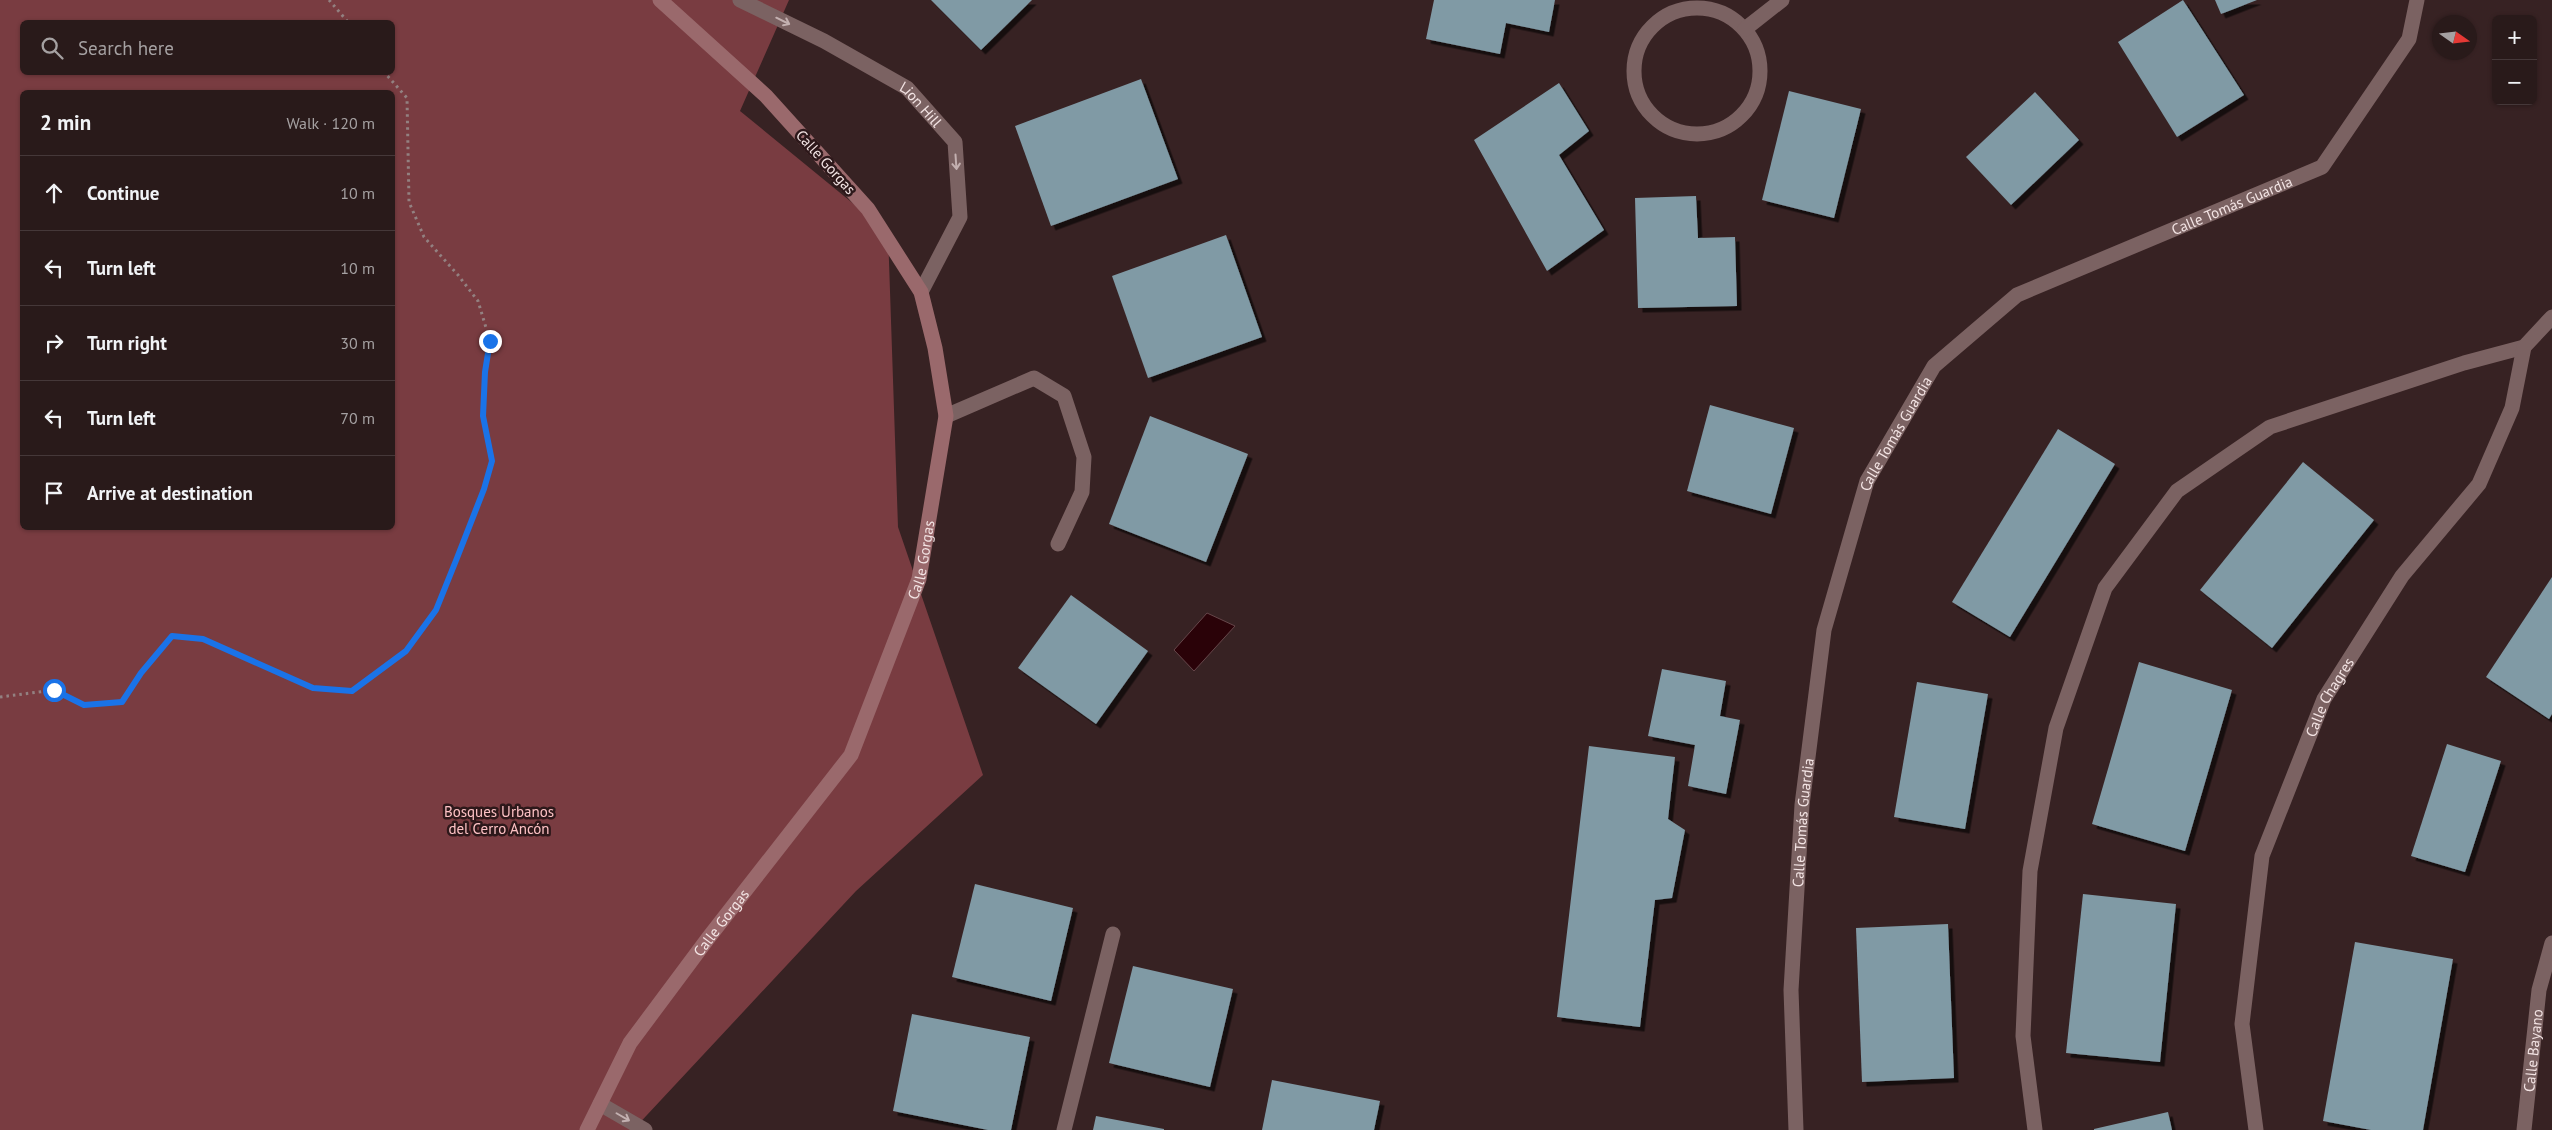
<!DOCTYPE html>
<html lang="en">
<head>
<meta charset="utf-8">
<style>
  :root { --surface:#291a1a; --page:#312323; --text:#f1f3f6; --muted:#a5a1a2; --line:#453839 }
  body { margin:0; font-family:"PT Sans",sans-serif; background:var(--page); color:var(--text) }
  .controls { position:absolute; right:15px; top:15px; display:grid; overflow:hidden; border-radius:8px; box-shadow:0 1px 4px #0004 }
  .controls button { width:45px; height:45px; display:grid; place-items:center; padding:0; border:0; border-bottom:1px solid var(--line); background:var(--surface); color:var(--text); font:25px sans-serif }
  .compass { position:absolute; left:2432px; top:15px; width:45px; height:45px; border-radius:50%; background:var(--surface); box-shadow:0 1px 4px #0004; rotate:104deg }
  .stop { position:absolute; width:15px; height:15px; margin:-11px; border:4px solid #1a73e8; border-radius:50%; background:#fff }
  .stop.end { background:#1a73e8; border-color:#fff; box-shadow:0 1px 5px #0008 }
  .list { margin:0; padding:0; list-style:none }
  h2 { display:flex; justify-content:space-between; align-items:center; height:65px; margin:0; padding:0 20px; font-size:21px }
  h2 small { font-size:16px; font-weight:400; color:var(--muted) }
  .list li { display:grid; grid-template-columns:32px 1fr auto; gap:15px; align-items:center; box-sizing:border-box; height:75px; padding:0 20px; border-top:1px solid var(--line) }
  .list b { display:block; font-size:19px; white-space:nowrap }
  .list em { font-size:16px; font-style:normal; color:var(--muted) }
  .icon { flex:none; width:28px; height:28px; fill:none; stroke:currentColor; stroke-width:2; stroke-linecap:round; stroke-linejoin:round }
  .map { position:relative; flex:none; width:2552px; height:1130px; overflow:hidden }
  .search { position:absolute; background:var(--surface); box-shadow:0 1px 4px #0004; left:20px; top:20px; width:375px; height:55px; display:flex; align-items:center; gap:12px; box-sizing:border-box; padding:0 18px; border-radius:8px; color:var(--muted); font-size:19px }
  .panel { position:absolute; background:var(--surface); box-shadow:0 1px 4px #0004; left:20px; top:90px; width:375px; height:440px; border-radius:8px }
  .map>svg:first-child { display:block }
  .forest { fill:#793c41; fill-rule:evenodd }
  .water { fill:#2a0208; stroke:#66464a }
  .building { fill:#809aa5; filter:url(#shadow) }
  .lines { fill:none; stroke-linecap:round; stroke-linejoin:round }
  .path { stroke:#938181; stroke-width:3; stroke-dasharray:2.5 4; stroke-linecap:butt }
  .street { stroke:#7b6262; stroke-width:15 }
  .secondary { stroke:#9a696c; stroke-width:15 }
  .oneway { stroke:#c3b0b0 }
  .route { stroke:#1a73e8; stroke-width:6 }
  .labels { text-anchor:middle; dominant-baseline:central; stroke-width:5; stroke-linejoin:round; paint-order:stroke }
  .street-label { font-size:15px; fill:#f3e4e4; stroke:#2d181a }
  .park-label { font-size:15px; fill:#fec2c5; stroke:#2d181a }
</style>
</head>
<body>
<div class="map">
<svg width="2552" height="1130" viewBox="0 0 2552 1130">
  <defs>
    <filter id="shadow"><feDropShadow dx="4.5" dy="4.5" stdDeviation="0" flood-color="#0009"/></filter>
  </defs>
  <rect width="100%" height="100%" fill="#372223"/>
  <path class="forest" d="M0,0H789L740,111L888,232L898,527L983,775L856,891L633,1130H0ZM22,22H392V72H22ZM22,92H392V528H22Z"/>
  <path class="water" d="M1207,613L1235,626L1194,671L1174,650Z"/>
  <g class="building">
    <path d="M931,0H1032L981,50Z"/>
    <path d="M1434,0H1555L1549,32L1506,23L1500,54L1426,39Z"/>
    <path d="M2183,0L2244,95L2177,137L2118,42Z"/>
    <path d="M2215,0H2257L2221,14Z"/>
    <path d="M1141,79L1178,179L1051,226L1015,126Z"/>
    <path d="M1559,83L1589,131L1559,155L1604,230L1547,271L1474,140Z"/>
    <path d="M1789,91L1861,109L1834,218L1762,200Z"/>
    <path d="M2035,92L2079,140L2011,205L1966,157Z"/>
    <path d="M1696,196L1698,238L1735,237L1737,306L1638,308L1635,198Z"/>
    <path d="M1226,235L1262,337L1148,378L1112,276Z"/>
    <path d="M1710,405L1794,428L1771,514L1687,491Z"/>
    <path d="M1150,416L1248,454L1206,562L1109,524Z"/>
    <path d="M2058,429L2115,464L2010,637L1952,602Z"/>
    <path d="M2303,462L2374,520L2272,648L2200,590Z"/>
    <path d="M2552,577V714L2549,719L2486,677Z"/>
    <path d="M1071,595L1148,651L1096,724L1018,668Z"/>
    <path d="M2139,662L2232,690L2185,851L2092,824Z"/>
    <path d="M1662,669L1726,681L1720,716L1740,720L1726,794L1688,786L1695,745L1648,736Z"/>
    <path d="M1917,682L1988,694L1965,829L1894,817Z"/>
    <path d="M2447,744L2501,761L2465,872L2411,856Z"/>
    <path d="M1589,746L1675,757L1668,819L1685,830L1672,898L1655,900L1640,1027L1557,1017Z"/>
    <path d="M975,884L1073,908L1051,1001L952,977Z"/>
    <path d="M2083,894L2176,904L2160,1062L2066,1053Z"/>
    <path d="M1948,924L1954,1078L1862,1082L1856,928Z"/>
    <path d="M2355,942L2453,959L2423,1130H2371L2323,1121Z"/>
    <path d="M1133,966L1233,989L1210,1087L1109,1063Z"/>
    <path d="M912,1014L1030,1037L1011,1130H988L893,1111Z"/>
    <path d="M1272,1080L1380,1101L1374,1130H1262Z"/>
    <path d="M2168,1112L2172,1130H2094V1129Z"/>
    <path d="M1096,1116L1164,1129V1130H1093Z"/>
  </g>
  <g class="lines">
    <g class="path">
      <path d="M329,0L348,22"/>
      <path d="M0,697L54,690L84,705L122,701L141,673L172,636L203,639L313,688L352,691L406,651L436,610L484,489L492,461L483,416L485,372L490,341L478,301L458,275L424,237L409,202L407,98L384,72"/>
    </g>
    <g class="street">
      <path id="s1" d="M740,0L824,41L907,88L955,142L960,217L921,292"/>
      <circle cx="1697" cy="71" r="63"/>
      <path d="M1745,29L1782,0"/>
      <path d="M946,416L1034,378L1064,396L1084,457L1082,492L1058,544"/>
      <path d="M600,1104L645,1130"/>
      <path d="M1064,1130L1113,934"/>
      <path id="s2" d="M1796,1130L1791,990L1802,805L1824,630L1867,481L1934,366L2017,295L2322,167L2409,39L2417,0"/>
      <path d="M2035,1130L2023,1036L2030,871L2056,728L2105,588L2177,491L2270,427L2464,363L2524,347"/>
      <path id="s3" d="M2256,1130L2242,1024L2262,856L2324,699L2402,576L2479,484L2512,408L2524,347L2552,317"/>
      <path id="s4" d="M2524,1130L2539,990L2552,943"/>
    </g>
    <path class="secondary" id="s5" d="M587,1130L630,1043L709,937L851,755L919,579L946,416L935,348L921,292L868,209L766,96L660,0"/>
  </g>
  <defs><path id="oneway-shaft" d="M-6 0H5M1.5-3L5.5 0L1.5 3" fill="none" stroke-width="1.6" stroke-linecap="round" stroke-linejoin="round" transform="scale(1.25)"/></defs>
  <g class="oneway">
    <use href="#oneway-shaft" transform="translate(783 21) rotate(26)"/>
    <use href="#oneway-shaft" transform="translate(956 162) rotate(86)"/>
    <use href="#oneway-shaft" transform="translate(623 1117) rotate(30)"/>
  </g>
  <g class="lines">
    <path class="route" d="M54,690L84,705L122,702L141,673L172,636L203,639L313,688L352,691L406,651L436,610L457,558L484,489L492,461L483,416L485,372L490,341"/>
  </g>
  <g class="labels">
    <g class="street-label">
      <text stroke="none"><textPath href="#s1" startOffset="210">Lion Hill</textPath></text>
      <text transform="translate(826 162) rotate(48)">Calle Gorgas</text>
      <text stroke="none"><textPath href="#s2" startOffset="1132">Calle Tomás Guardia</textPath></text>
      <text stroke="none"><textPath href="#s2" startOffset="712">Calle Tomás Guardia</textPath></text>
      <text stroke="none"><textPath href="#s5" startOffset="668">Calle Gorgas</textPath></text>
      <text stroke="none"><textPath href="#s3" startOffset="449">Calle Chagres</textPath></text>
      <text stroke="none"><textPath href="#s2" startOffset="308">Calle Tomás Guardia</textPath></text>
      <text stroke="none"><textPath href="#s5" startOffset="248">Calle Gorgas</textPath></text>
      <text stroke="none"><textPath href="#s4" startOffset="80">Calle Bayano</textPath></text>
    </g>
    <g class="park-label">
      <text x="499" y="811">Bosques Urbanos<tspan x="499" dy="17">del Cerro Ancón</tspan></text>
    </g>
  </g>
</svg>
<div class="controls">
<button>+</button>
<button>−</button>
</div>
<svg class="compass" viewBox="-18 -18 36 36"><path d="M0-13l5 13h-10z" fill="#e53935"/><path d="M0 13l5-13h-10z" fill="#a5a1a2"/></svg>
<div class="stop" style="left:54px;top:690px"></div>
<div class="stop end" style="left:490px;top:341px"></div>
<div class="search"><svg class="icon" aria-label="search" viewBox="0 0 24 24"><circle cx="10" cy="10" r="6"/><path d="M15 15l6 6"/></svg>Search here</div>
<section class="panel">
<h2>2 min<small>Walk · 120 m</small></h2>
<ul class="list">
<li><svg class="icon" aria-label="ahead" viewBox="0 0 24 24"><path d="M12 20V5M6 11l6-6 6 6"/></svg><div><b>Continue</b></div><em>10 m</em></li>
<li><svg class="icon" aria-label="left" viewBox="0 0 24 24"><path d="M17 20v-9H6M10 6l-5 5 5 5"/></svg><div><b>Turn left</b></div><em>10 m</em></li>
<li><svg class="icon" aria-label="right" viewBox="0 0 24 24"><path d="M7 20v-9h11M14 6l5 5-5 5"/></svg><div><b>Turn right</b></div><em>30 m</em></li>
<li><svg class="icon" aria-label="left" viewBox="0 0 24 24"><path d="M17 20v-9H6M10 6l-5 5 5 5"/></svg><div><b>Turn left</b></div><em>70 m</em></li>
<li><svg class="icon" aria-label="arrive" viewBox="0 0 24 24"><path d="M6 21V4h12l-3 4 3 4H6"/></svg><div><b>Arrive at destination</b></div></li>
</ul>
</section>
</div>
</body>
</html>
